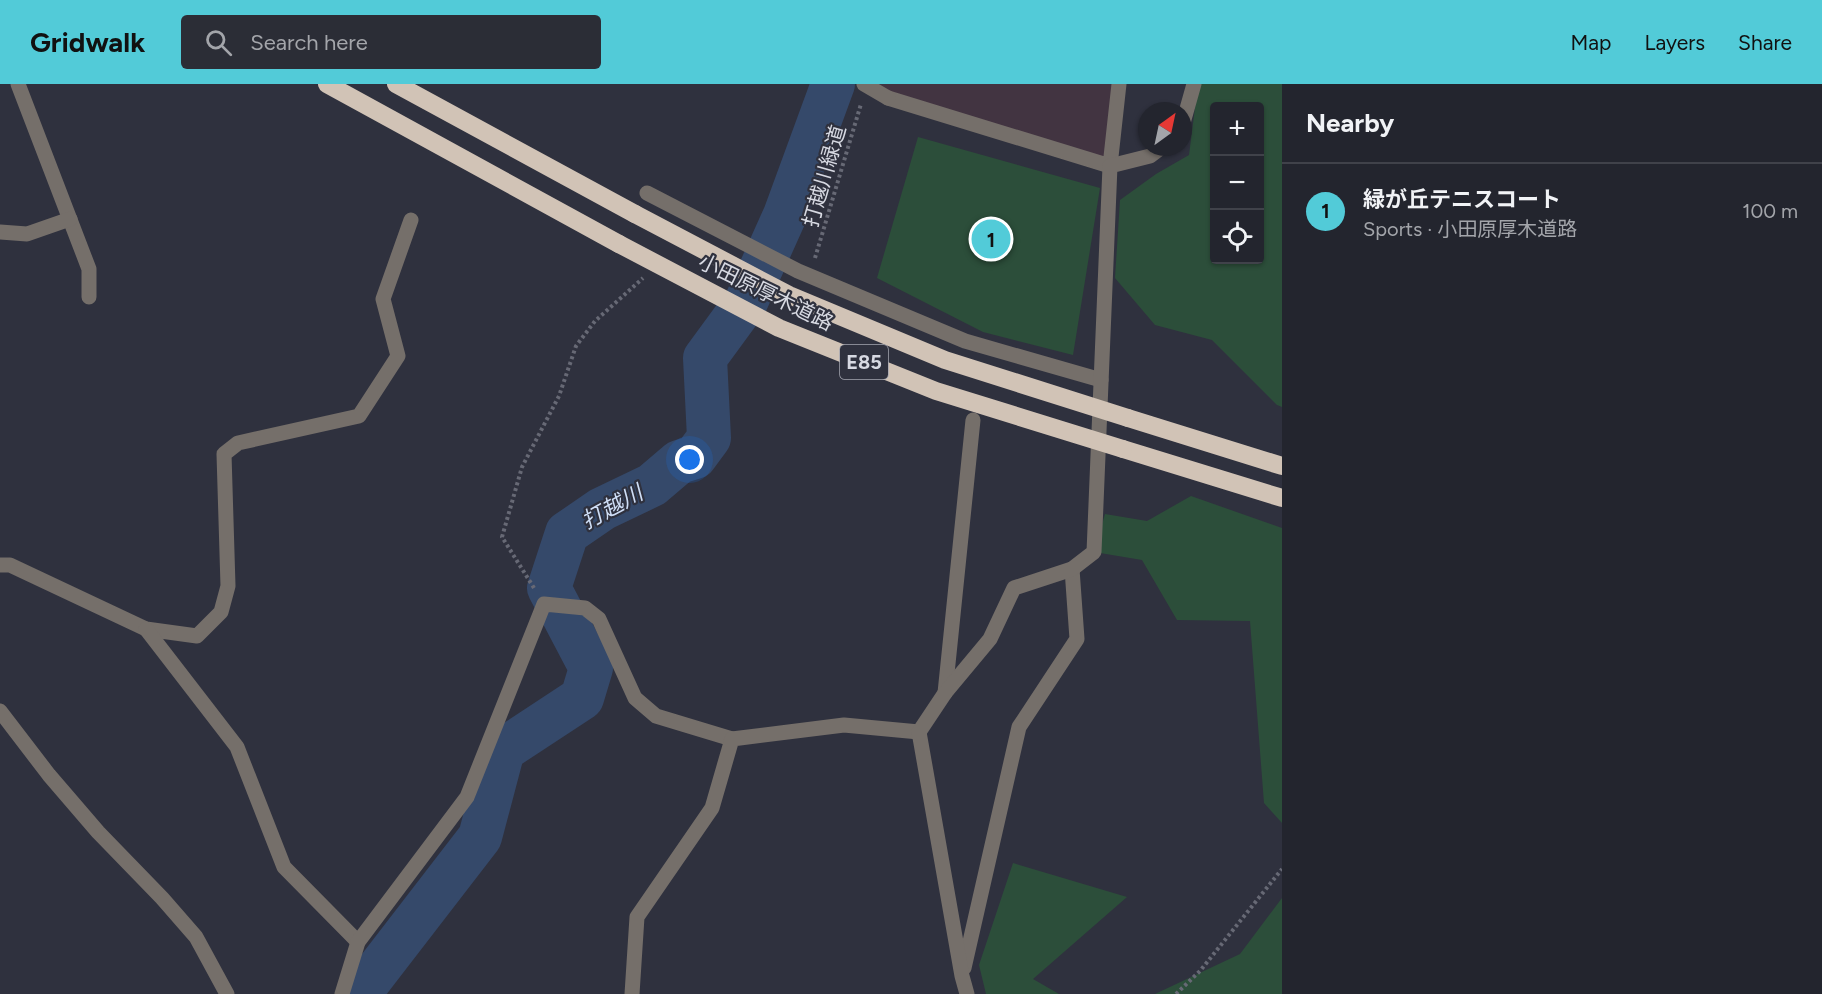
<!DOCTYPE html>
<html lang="en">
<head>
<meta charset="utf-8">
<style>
  :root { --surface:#23252e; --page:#2b2d36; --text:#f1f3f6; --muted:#a3a5aa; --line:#40424a; --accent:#52cbd8 }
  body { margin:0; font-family:Figtree,"Noto Sans JP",sans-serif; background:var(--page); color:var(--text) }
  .controls { position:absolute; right:18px; top:18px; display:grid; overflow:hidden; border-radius:6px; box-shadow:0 2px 4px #0004 }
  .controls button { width:54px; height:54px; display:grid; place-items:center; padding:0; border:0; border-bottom:2px solid var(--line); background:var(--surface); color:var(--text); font:30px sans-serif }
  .compass { position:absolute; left:1138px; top:18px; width:54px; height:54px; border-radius:50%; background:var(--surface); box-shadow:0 2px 4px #0004; rotate:33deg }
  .you { position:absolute; left:690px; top:376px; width:21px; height:21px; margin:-15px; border:4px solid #fff; border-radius:50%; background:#1a73e8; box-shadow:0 0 0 9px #1a73e833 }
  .badge { display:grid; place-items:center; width:39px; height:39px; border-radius:50%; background:var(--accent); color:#111; font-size:20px; font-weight:700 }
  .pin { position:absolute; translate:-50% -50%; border:3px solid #fff; box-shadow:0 2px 6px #0006 }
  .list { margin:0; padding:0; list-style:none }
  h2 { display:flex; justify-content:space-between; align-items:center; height:78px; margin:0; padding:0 24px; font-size:26px }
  h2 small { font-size:20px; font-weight:400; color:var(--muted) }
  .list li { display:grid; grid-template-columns:39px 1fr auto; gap:18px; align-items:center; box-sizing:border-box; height:96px; padding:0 24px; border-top:2px solid var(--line) }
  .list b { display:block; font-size:22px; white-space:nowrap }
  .list p { margin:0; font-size:20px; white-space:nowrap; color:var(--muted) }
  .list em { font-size:20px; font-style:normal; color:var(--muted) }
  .icon { flex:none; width:33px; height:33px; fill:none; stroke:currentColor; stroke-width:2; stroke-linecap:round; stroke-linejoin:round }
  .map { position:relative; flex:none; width:1282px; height:910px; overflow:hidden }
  header { display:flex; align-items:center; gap:36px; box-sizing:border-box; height:84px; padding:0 30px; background:var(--accent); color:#111 }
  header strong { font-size:28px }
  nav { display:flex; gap:33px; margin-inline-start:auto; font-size:21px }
  .search { width:420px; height:54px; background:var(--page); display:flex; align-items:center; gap:15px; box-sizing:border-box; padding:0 21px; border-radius:6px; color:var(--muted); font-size:22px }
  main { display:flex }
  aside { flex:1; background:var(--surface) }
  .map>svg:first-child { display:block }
  .industrial { fill:#423441 }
  .green { fill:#2c4e3a; fill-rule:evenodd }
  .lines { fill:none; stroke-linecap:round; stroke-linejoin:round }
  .river { stroke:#35496a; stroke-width:44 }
  .path { stroke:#676975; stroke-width:4; stroke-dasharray:3 3; stroke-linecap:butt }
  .minor { stroke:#756f6a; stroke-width:15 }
  .highway { stroke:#d1c3b6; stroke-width:18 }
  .minor-bridge { stroke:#756f6a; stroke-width:15 }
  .highway-bridge { stroke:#d1c3b6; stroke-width:18 }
  .labels { text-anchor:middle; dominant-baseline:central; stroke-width:4.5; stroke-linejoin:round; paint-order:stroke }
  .shield { fill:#2f313e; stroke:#a5a7b1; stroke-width:1.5 }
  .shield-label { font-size:20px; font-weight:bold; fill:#d7d9e2 }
  .street-label { font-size:21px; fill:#d7d9e2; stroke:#2f313e }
  .water-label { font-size:22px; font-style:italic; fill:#cfdef6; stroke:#2f313e }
</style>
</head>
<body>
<header>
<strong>Gridwalk</strong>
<div class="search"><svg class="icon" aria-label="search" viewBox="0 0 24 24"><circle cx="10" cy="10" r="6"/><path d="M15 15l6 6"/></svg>Search here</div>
<nav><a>Map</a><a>Layers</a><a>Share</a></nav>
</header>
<main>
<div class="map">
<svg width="1282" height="910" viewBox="0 0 1282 910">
  <rect width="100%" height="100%" fill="#2f313e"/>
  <path class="industrial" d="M865,0H1119L1110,82Z"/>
  <g class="green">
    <path d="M1198,0H1282V323L1277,321L1212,256L1155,241L1115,194L1120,116L1156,90L1189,71ZM1214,22H1260V176H1214Z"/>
    <path d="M918,53L1100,104L1073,271L983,248L877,194Z"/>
    <path d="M1191,412L1282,444V739L1264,719L1250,537L1177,536L1142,476L1094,468L1105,430L1147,437Z"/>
    <path d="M1013,779L1127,813L1033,895L1059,910H986L979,881Z"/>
    <path d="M1282,814V910H1155L1240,870Z"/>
  </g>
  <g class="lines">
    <path class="river" d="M359,910L480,753L503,666L582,614L591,584L549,504L567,449L602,425L652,401L679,378L695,373L709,354L705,274L746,218L785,131L833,0"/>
    <g class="path">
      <path d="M815,174L861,20"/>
      <path d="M534,504L502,453L522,383L559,312L576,262L595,237L643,194"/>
      <path d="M1176,910L1200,887L1282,785"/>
    </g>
    <g class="minor">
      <path d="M18,0L89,185V213"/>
      <path d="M888,14L1110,82L1119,0"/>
      <path d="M1183,39L1194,0"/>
      <path d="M647,109L798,187L965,257L1101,296"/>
      <path d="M0,148L27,150L70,135"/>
      <path d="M0,481H10L146,545L197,552L221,528L228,502L224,370L238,359L359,332L398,272L383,215L411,136"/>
      <path d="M146,545L237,663L284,783L358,858"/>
      <path d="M945,609L973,336"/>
      <path d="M0,627L49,691L98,748L162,814L196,853L227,910"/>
      <path d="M964,884L1019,643L1077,555L1072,485"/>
      <path d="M342,910L358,858L467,713L544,520L585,524L599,535L635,614L656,632L732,655"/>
      <path d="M632,910L637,833L712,724L732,655L844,641L919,648"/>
      <path d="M967,910L962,892L919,648L945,609L990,555L1014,504L1072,485L1094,468L1110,82L1150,72L1162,63"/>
    </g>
    <g class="highway">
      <path d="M327,0L619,160"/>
      <path d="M396,0L635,130"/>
      <path d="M1128,334L1282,382"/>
      <path d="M1123,365L1282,414"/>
    </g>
    <path class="minor-bridge" d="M864,0L888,14"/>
    <g class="highway-bridge">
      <path d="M635,130L789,211L945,276L1128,334"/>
      <path d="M619,160L779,244L936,307L1123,365"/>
    </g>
  </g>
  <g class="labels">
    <rect class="shield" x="840" y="261" width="48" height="34" rx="4.5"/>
    <g class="shield-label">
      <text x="864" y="278">E85</text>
    </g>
    <g class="street-label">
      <text transform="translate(824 92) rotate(-74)">打越川緑道</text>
      <text transform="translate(766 208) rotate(26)">小田原厚木道路</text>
    </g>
    <g class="water-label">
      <text transform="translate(612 423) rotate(-29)">打越川</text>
    </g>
  </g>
</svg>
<div class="controls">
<button>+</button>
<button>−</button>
<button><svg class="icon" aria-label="locate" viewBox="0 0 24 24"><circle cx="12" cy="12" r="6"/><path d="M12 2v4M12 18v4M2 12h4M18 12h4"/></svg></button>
</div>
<svg class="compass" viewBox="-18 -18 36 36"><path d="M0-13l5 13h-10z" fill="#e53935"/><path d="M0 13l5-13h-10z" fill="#a3a5aa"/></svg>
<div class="you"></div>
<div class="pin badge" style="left:991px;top:155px">1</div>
</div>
<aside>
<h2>Nearby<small></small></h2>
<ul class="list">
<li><span class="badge">1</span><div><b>緑が丘テニスコート</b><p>Sports · 小田原厚木道路</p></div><em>100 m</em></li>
</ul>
</aside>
</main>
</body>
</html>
